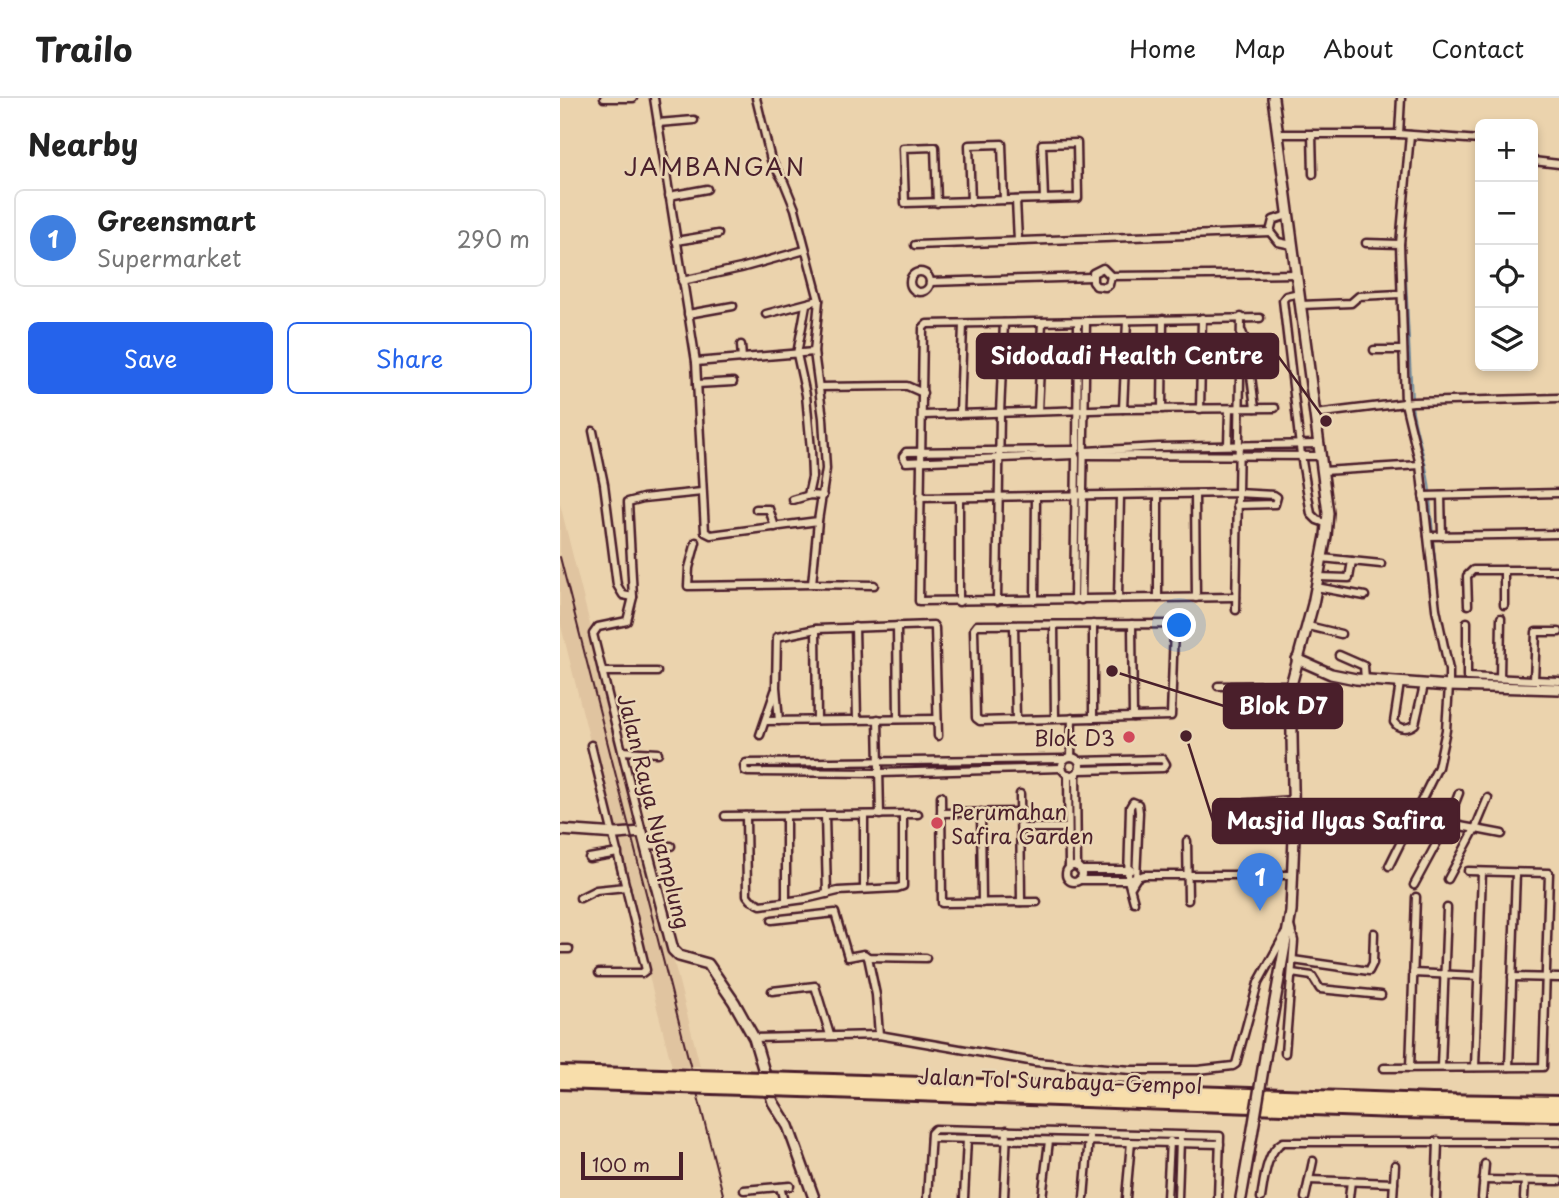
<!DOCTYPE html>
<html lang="en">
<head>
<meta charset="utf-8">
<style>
  :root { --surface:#fff; --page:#f2f2f2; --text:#222; --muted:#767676; --line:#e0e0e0; --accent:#2563eb }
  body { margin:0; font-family:"Playpen Sans",sans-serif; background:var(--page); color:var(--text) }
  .controls { position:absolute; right:21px; top:21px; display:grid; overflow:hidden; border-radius:10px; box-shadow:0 4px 10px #0003 }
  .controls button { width:63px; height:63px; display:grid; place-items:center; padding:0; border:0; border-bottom:2px solid var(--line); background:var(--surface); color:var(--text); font:35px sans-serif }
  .scale { position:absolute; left:21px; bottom:18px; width:102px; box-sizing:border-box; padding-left:7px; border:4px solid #4a1f2b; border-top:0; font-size:19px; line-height:24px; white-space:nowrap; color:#4a1f2b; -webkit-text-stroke:5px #ead6b4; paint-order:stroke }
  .you { position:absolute; left:620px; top:528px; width:24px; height:24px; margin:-18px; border:5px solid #fff; border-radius:50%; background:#1a73e8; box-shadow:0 0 0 10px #1a73e833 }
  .badge { display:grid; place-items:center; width:46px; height:46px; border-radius:50%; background:var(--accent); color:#fff; font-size:23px; font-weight:700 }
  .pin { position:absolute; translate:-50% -58px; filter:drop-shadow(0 2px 4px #0008) }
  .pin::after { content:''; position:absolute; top:37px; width:24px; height:21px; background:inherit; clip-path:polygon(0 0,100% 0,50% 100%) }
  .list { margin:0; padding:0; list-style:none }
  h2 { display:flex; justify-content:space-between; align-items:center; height:91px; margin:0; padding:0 28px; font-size:30px }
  h2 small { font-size:23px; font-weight:400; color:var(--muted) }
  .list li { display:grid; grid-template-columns:46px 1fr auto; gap:21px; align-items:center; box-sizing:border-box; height:98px; margin:0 14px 14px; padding:0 14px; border:2px solid var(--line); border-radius:10px }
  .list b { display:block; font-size:26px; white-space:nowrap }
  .list p { margin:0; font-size:23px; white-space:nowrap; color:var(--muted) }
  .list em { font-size:23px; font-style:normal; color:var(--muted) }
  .actions { display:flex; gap:14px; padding:21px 28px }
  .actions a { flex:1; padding:16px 0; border:2px solid var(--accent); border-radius:10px; text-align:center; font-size:24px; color:var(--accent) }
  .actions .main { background:var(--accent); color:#fff }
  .icon { flex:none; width:38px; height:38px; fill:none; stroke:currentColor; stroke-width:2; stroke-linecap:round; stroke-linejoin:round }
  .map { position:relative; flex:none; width:999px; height:1100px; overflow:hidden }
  header { display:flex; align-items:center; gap:42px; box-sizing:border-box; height:98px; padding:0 35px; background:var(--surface); border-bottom:2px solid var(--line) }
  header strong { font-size:33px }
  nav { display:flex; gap:38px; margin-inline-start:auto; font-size:24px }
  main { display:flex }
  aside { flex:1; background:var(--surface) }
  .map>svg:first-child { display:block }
  .built { fill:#e0c4a0 }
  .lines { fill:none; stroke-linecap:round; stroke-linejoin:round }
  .stream { stroke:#708c9e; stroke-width:2 }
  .street-casing { stroke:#4a1f2b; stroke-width:11 }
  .secondary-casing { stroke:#4a1f2b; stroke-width:14 }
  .highway-casing { stroke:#4a1f2b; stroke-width:18 }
  .street { stroke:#ead6b4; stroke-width:6 }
  .secondary { stroke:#ead6b4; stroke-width:9 }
  .highway { stroke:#f8deab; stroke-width:12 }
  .rail { stroke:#4a1f2b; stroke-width:2 }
  .secondary-bridge-casing { stroke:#4a1f2b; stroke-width:14; stroke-linecap:butt }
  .highway-bridge-casing { stroke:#4a1f2b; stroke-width:18; stroke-linecap:butt }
  .secondary-bridge { stroke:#ead6b4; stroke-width:9 }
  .highway-bridge { stroke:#f8deab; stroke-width:12 }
  .poi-dot { fill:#d1495b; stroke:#ead6b4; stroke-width:2.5 }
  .labels { text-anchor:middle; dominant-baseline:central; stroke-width:5; stroke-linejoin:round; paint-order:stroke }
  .poi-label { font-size:21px; fill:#4a1f2b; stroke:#ead6b4; text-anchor:end }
  .street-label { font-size:21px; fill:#4a1f2b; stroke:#ead6b4 }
  .quarter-label { font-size:24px; letter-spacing:2px; fill:#4a1f2b; stroke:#ead6b4 }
  .leader { fill:none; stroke:#4a1f2b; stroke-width:2.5 }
  .callout-dot { fill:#4a1f2b; stroke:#ead6b4; stroke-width:2.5 }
  .callout { fill:#4a1f2b; stroke:#4a1f2b; stroke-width:2.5 }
  .callout-label { font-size:23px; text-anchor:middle; font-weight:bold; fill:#fff }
</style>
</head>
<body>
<header>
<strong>Trailo</strong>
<nav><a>Home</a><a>Map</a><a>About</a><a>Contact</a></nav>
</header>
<main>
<aside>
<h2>Nearby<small></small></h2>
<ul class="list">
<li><span class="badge" style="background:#3f7fe0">1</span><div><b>Greensmart</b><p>Supermarket</p></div><em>290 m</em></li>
</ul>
<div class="actions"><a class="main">Save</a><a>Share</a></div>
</aside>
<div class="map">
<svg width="999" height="1100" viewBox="0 0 999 1100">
  <rect width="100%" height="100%" fill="#ebd3ad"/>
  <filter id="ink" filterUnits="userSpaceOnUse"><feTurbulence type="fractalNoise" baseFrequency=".0143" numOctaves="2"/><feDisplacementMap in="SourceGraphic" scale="14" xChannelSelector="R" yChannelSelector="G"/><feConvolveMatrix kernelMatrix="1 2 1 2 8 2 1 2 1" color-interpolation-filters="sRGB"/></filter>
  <g filter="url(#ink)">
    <path class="built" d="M0,406L140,968L112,969L0,524Z"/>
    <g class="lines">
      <g class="stream">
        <path d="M845,160L852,302"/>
        <path d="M852,308C856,337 868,365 870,394"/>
        <path d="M870,400L873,436"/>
        <path d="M873,442L878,485"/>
      </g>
      <g class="street-casing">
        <g id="street">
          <path d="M44,0H73"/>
          <path d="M94,0L136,264L145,434L151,437L258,423L266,371L263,320L254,254L259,202L235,111L224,84L211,62L196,0"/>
          <path d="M98,25L134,22"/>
          <path d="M717,36H839L920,42"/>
          <path d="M752,36L753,76"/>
          <path d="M839,36L841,0"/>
          <path d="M973,63L999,66"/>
          <path d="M109,98L147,91"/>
          <path d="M456,102L458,143"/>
          <path d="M411,104L409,47L442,46L444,102"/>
          <path d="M377,105L375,49L343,50L345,105L518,100L517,45L482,46L484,101"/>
          <path d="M728,117L713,122L710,134L718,144L732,147"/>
          <path d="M116,143L158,136"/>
          <path d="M806,145L840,146"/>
          <path d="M355,147L710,134"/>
          <circle cx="360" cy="184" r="10"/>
          <path d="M551,178L549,187L545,189L536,188L533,184V175L543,170L551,178L737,176"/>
          <path d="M122,183L181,170L245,152"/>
          <path d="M370,184L532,179"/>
          <path d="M739,195L726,198L723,202L741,357L751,416L757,422L768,426"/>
          <path d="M246,207L237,256L246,297L251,352L252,379L248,397"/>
          <path d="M741,207L791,205L799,198L840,196"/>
          <path d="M128,216L173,208"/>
          <path d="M206,216L259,202"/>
          <path d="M682,234L687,246L695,310"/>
          <path d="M181,247L182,261"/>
          <path d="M814,252H843"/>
          <path d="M136,264L254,254"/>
          <path d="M137,286L173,284"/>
          <path d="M259,289L336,288H347L363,295"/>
          <path d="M563,311L567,223"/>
          <path d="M602,311L603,221"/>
          <path d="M640,311L642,220"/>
          <path d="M478,313L482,224"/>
          <path d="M400,316L403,226"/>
          <path d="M755,316L853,304L999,300"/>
          <path d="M363,317L563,311L715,310"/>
          <path d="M33,333L44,386L57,487L63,497L73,499"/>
          <path d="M668,347L669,311"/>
          <path d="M526,353L599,349L760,346"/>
          <path d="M514,357L346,364L343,358L346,354L515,352"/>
          <path d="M525,357L761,358"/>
          <path d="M763,373L860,367"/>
          <path d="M635,396L636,500"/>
          <path d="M863,398L999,395"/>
          <path d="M881,398L882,438"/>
          <path d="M360,400L677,395L714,397L717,399L715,406L677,407"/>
          <path d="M233,402L250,397L263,398"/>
          <path d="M196,411H209L215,429"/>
          <path d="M868,438L999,436"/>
          <path d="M136,444L129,470L128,488L252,486L258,423"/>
          <path d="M762,460L821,466"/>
          <path d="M758,479L789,480L792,463"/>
          <path d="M252,486L314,487"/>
          <path d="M756,489L805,498"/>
          <path d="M676,499L359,503L363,230L367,226L700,220"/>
          <path d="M598,500V397"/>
          <path d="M558,501L560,398"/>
          <path d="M475,502L476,399"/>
          <path d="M514,502L516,360L514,355L517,351L518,224"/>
          <path d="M521,502L526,223"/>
          <path d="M437,503L440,315L444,225"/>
          <path d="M399,504V401"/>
          <path d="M908,507L907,478L913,472H999"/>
          <path d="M944,507V472"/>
          <path d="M676,512L681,219"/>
          <path d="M907,524V579L999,583"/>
          <path d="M533,526V620"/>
          <path d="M572,526L573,619"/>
          <path d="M610,526L614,530L611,618L420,623L416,620L414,531L417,527Z"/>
          <path d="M454,527L456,621"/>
          <path d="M494,527L495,620"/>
          <path d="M337,528L338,621"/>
          <path d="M748,528L781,536"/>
          <path d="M295,529L297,622"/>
          <path d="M256,531L257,622"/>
          <path d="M779,557L804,568L805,582"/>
          <path d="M42,574H97"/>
          <path d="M940,580L941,520"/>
          <path d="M974,582L976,534H999"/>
          <path d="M840,585L834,624C839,632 848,631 855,626L864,587"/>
          <path d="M658,588L731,587"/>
          <path d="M318,621L320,717"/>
          <path d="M206,623L377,621"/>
          <path d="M219,623L216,589L217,539L256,531L373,527L375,530L378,638"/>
          <path d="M200,637L215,593"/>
          <path d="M31,647L86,872L82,875H39"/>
          <path d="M62,653L98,655"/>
          <path d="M511,659L512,620"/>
          <circle cx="511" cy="668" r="9"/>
          <path d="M519,663L603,661L606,666L603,670L519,672"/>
          <path d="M502,670L319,675L188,674L185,673L184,668L186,665L505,661"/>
          <path d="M508,676L509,770"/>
          <path d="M516,676L517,769"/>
          <path d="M460,696L461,804"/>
          <path d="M381,698L382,805L477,804"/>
          <path d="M676,706L733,702"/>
          <path d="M421,714L422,805"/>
          <path d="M381,715L460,714"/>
          <path d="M265,717L267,796"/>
          <path d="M304,717V791"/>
          <path d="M165,718L358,716"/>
          <path d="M186,718L187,797L191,802L201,807L245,801L278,793L337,790L343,788V716"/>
          <path d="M226,718V803"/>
          <path d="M853,719L942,736"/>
          <path d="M461,730H508"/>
          <path d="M82,734L33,536L38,529L67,523L73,499L68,404L83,400L142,394"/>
          <path d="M627,743L628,802"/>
          <path d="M86,747L111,748"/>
          <path d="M29,760L58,755"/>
          <path d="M829,768L878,669L886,632L889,588V572L876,511L860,367L845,305L840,146L850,37"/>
          <circle cx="514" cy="776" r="8"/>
          <path d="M520,772H571"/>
          <path d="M888,781L915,731L928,700"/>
          <path d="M519,782H568L584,777H732"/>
          <path d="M854,787L887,726L899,695"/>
          <path d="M571,789L576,781L579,714L578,706L573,704L570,709L568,782L574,804"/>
          <path d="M20,800L36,792L66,789"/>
          <path d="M212,822L275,815L288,859L304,856L308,859L366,860"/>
          <path d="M0,851H9"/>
          <path d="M308,859L316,897L319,937"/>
          <path d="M733,862L809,873L813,865L814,835"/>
          <path d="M732,875L752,878L760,891L821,897"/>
          <path d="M853,875L918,878"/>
          <path d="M952,879L999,880"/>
          <path d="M212,893L255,888L270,937"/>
          <path d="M194,940L319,937L475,964L571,972H638L673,968L676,966L698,885L725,836"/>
          <path d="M725,955L734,843L730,828"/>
          <path d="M881,969L887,810"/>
          <path d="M915,969L922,774"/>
          <path d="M949,969L956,775"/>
          <path d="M824,970L983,969L989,775L908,773"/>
          <path d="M850,970L856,799"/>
          <path d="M371,1040L660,1046"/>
          <path d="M749,1082L834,1085"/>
          <path d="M923,1082L999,1083"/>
          <path d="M220,1089L223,1100"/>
          <path d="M184,1092L230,1088"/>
          <path d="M367,1100L371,1035L375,1031L660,1038L658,1100"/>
          <path d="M404,1100L407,1041"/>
          <path d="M444,1100L447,1032"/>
          <path d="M482,1100L489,1043"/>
          <path d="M524,1100L529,1039"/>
          <path d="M566,1100L571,1044"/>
          <path d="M607,1100L610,1043"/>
          <path d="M618,1100L620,1042"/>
          <path d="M701,1100C704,1083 706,1053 723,1044H999"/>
          <path d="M745,1100L753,1063"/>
          <path d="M789,1100L791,1083"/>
          <path d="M833,1100L835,1067"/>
          <path d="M876,1100L878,1043"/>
          <path d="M922,1100L925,1066"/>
          <path d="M964,1100L965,1083"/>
        </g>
      </g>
      <g class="secondary-casing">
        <g id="secondary">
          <path d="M737,561L771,576L796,581L889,588L999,591"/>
          <path d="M0,732L57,736L82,734L113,852L119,858L148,866L174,904L194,940L213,1004L228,1028L254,1100"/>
          <path d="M705,959L731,814L734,739L731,587L753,506L766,438L768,415L713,0"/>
          <path d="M681,1100L692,1037"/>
        </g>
      </g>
      <g class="highway-casing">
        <g id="highway">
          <path d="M273,983L872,1003L999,1005"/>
          <path d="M272,993L836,1013L999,1016"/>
        </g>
      </g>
      <use href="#street" class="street"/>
      <use href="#secondary" class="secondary"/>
      <use href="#highway" class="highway"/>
      <path class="rail" d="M0,459L164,1100"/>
      <g class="secondary-bridge-casing">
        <path id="secondary-bridge" d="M692,1037L705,959"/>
      </g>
      <g class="highway-bridge-casing">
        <g id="highway-bridge">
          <path d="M0,975L273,983"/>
          <path d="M0,984L272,993"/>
        </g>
      </g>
      <use href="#secondary-bridge" class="secondary-bridge"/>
      <use href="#highway-bridge" class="highway-bridge"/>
    </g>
  </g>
  <g class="poi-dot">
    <circle cx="569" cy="639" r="7"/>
    <circle cx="377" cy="725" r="7"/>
  </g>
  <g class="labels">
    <g class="poi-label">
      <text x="555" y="639">Blok D3</text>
      <text x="391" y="713" text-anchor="start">Perumahan<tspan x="391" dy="24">Safira Garden</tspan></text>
    </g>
    <g class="street-label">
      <text transform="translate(95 713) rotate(76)">Jalan Raya Nyamplung</text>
      <text transform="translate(500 982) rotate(2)">Jalan Tol Surabaya–Gempol</text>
    </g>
    <g class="quarter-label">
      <text x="155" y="68">JAMBANGAN</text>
    </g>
  </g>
  <path class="leader" d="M766 323L718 258M552 573L664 608M626 638L653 723"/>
  <g class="callout-dot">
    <circle cx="766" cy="323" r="7"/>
    <circle cx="552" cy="573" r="7"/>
    <circle cx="626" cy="638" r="7"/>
  </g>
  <g class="callout">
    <rect x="417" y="236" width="301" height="44" rx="7"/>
    <rect x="664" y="586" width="118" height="44" rx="7"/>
    <rect x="653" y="701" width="246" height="44" rx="7"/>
  </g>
  <g class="callout-label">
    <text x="567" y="266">Sidodadi Health Centre</text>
    <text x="723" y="616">Blok D7</text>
    <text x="776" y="731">Masjid Ilyas Safira</text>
  </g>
</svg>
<div class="controls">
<button>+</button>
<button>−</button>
<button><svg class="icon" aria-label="locate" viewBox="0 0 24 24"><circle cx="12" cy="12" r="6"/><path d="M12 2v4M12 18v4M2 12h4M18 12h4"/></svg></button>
<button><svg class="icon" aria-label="layers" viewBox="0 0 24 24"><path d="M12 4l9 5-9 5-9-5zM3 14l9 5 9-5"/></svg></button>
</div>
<div class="scale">100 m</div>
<div class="you"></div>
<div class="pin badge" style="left:700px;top:813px;background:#3f7fe0">1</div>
</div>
</main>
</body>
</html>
